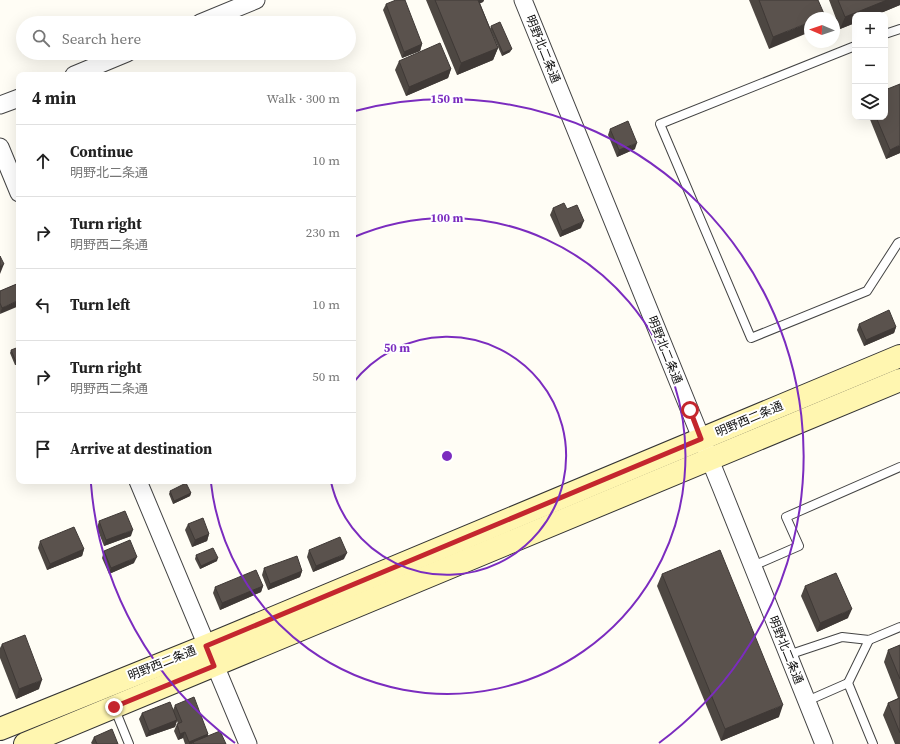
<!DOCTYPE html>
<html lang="en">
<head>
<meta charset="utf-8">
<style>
  :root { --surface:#fff; --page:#f2f2f2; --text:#222; --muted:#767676; --line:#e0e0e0 }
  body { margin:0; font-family:"Source Serif 4","Noto Sans JP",serif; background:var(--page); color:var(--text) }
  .controls { position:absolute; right:12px; top:12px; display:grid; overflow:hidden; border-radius:8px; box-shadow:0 4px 16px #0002 }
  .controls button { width:36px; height:36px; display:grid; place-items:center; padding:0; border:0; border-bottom:1px solid var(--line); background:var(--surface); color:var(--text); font:20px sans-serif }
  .compass { position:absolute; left:804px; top:12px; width:36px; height:36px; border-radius:50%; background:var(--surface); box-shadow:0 4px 16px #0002; rotate:272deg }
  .stop { position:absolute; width:12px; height:12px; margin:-9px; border:3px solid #c4262e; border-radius:50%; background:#fff }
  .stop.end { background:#c4262e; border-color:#fff; box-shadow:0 1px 4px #0008 }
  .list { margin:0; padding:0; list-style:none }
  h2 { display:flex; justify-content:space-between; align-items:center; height:52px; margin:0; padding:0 16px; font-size:17px }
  h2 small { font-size:13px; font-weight:400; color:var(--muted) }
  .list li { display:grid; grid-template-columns:26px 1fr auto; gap:12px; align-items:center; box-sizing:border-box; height:72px; padding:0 16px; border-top:1px solid var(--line) }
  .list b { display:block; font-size:15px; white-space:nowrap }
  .list p { margin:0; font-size:13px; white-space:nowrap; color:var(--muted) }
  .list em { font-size:13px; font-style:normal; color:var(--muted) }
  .icon { flex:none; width:22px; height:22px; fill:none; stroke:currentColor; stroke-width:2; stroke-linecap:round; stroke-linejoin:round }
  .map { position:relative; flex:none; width:900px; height:744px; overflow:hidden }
  .search { position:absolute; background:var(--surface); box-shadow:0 4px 16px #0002; left:16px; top:16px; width:340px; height:44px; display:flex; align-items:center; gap:10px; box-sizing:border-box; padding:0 14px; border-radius:22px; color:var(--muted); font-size:15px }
  .panel { position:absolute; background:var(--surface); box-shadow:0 4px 16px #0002; left:16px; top:72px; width:340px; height:412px; border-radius:8px }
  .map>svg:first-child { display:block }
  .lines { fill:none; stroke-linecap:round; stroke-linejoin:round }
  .lane-casing { stroke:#444; stroke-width:10 }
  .street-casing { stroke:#444; stroke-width:19 }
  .secondary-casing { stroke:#333; stroke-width:24 }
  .lane { stroke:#fff; stroke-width:8 }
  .street { stroke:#fff; stroke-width:17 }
  .secondary { stroke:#fff6b0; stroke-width:22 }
  .wall { fill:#4d4742 }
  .shaded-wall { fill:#3f3936 }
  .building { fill:#5a524d; stroke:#3f3936 }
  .route { stroke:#c4262e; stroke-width:5 }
  .ring { fill:none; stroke:#7b2cbf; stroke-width:2 }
  .labels { text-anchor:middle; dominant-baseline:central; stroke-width:4; stroke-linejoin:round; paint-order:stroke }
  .street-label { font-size:12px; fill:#111; stroke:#fff }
  .centre { fill:#7b2cbf; stroke:#fff; stroke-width:2 }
  .ring-label { font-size:12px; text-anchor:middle; font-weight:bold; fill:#7b2cbf; stroke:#fff; stroke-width:4; stroke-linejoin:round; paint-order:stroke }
</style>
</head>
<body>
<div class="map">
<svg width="900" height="744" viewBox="0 0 900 744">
  <rect width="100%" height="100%" fill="#fffdf5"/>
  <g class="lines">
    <g class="lane-casing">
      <g id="lane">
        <path d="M885,34L900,29"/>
        <path d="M855,46L660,124L751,338L867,291L898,243L900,242"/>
        <path d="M753,566L799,546L786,517L900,467"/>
        <path d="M869,640L848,683L873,744"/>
        <path d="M788,655L842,637L869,640L900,627"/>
        <path d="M807,701L848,683"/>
        <path d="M114,707L129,744"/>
      </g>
    </g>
    <g class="street-casing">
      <g id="street">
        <path d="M523,0L721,487L824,744"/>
        <path d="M200,23L256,0"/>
        <path d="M74,75L127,53"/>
        <path d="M0,105L19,98"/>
        <path d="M0,147L19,193"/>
        <path d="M138,481L248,744"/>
      </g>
    </g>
    <g class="secondary-casing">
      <g id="secondary">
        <path d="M0,729L206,646L900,356"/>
        <path d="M25,744L900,380"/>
      </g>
    </g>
    <use href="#lane" class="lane"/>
    <use href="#street" class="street"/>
    <use href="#secondary" class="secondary"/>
  </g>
  <g class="wall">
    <path d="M426,0H484L483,2L480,3L498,48L493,60L457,75Z"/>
    <path d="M749,0H818L769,49Z"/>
    <path d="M829,0H900V5L876,15H855V23L840,29Z"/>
    <path d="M386,4L422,44L420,51L402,58L383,10Z"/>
    <path d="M491,26L510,52L502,56L490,29Z"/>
    <path d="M399,61L451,69L448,78L406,96L395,70Z"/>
    <path d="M869,117H885L900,153L886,159Z"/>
    <path d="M610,129L635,149L617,157L608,135Z"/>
    <path d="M553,208L567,209L581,228L560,237L550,215Z"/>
    <path d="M19,283L0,314V291Z"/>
    <path d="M859,324L896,327L894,333L864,346L857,330Z"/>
    <path d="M11,350L19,364L15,365L10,353Z"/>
    <path d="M170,491L191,493L190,496L173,504L169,494Z"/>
    <path d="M99,521L131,536L104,546L97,528Z"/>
    <path d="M188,524L209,534L207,541L192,547L185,530Z"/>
    <path d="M40,541L84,549L82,556L47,570L38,548Z"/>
    <path d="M309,550L344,559L313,572L307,557Z"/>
    <path d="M104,551L134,563L109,574L102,558Z"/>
    <path d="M196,555L217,561L200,569L195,559Z"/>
    <path d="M264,568L302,571L300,577L268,590L262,575Z"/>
    <path d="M662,574L779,717L721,741L657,586Z"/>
    <path d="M263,586L261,592L220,610L213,593L215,587Z"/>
    <path d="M805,586L848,618L817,632L801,596Z"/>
    <path d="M2,644L39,689L16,699L0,658V648Z"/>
    <path d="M900,645V744H895L883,715L888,703L898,698L884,662L888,650Z"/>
    <path d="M175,705L208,734V736L226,744H185L183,738L178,740L174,731L177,724H178L177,721L175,727L146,737L139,719L142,713L173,710Z"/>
    <path d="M94,737L118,744H92L91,743Z"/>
  </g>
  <g class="shaded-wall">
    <path d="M474,0H484L483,2L472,7Z"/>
    <path d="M887,0H900V5L876,15H855V23L840,29L845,17Z"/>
    <path d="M810,22V32L769,49L773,37Z"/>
    <path d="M422,44L420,51L402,58L404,52Z"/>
    <path d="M498,48L493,60L457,75L461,63Z"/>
    <path d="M512,49L510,52L502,56L503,53Z"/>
    <path d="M451,69L448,78L406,96L409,87Z"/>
    <path d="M637,143L635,149L617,157L619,150Z"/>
    <path d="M900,145V153L886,159L890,150Z"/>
    <path d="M584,221L581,228L560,237L562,231Z"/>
    <path d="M4,264L0,274V266Z"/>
    <path d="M19,300V306L0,314L2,308Z"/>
    <path d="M896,327L894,333L864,346L866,340Z"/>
    <path d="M19,361V364L15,365L16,362Z"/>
    <path d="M191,493L190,496L173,504L174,501Z"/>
    <path d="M133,530L131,536L104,546L106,540Z"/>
    <path d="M209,534L207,541L192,547L195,540Z"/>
    <path d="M84,549L82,556L47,570L50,564Z"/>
    <path d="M347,553L344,559L313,572L316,566Z"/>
    <path d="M137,557L134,563L109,574L111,568Z"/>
    <path d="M218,558L217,561L200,569L201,566Z"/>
    <path d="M302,571L300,577L268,590L270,584Z"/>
    <path d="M263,586L261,592L220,610L222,603Z"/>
    <path d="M852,609L848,618L817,632L820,623Z"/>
    <path d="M42,680L39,689L16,699L19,689Z"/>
    <path d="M783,705L779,717L721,741L725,729Z"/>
    <path d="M177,720L175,727L146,737L149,731Z"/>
    <path d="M185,732L183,738L178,740L180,734Z"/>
    <path d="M208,734L206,740L193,742L192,744H189V742Z"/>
  </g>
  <g class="building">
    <path d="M396,0H405L422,44L404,52L386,4Z"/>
    <path d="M435,0H478L498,48L461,63Z"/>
    <path d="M759,0H818L825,16L820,18H810V22L773,37Z"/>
    <path d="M838,0H887L845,17Z"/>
    <path d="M500,22L512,49L503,53L491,26Z"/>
    <path d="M440,43L451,69L409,87L399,61Z"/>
    <path d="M900,84V145L890,150L876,117H885V90Z"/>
    <path d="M628,121L637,143L619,150L610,129Z"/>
    <path d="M564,203L567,209L577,205L584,221L562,231L553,208Z"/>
    <path d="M0,256L4,264L0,266Z"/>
    <path d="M19,283V300L2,308L0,303V291Z"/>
    <path d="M889,310L896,327L866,340L859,324Z"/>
    <path d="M19,347V361L16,362L11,350Z"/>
    <path d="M186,483L191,493L174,501L170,491Z"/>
    <path d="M125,511L133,530L106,540L99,521Z"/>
    <path d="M203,518L209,534L195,540L188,524Z"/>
    <path d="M74,527L84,549L50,564L40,541Z"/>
    <path d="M340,537L347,553L316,566L309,550Z"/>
    <path d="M130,540L137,557L111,568L104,551Z"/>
    <path d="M213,548L218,558L201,566L196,555Z"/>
    <path d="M720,550L783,705L725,729L662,574Z"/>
    <path d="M297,556L302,571L270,584L264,568Z"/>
    <path d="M256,570L263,586L222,603L215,587Z"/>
    <path d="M836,573L852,609L820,623L805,586Z"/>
    <path d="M25,635L42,680L19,689L2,644Z"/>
    <path d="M900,645V679L888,650Z"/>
    <path d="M194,697L208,734L189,742L185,732L180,734L177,724L182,722L175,705Z"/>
    <path d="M900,698V733L888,703Z"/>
    <path d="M170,702L177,720L149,731L142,713Z"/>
    <path d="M112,729L118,744H97L94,737Z"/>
    <path d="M220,731L226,744H194L193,742Z"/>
  </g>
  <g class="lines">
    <path class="route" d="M114,707L214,666L206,646L701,439L690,410"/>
  </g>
  <g class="ring">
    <path d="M353 383A119 119 0 1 1 331 482"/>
    <path d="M354 237A238 238 0 1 1 211 483"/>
    <path d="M235 743A357 357 0 0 1 91 484M355 111A357 357 0 0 1 659 743"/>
  </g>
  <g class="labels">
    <g class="street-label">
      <text transform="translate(543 49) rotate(68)">明野北二条通</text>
      <text transform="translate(665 350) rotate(68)">明野北二条通</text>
      <text transform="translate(749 419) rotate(-23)">明野西二条通</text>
      <text transform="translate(786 650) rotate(68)">明野北二条通</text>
      <text transform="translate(162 663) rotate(-22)">明野西二条通</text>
    </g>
  </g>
  <circle cx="447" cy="456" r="6" class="centre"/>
  <g class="ring-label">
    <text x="447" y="103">150 m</text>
    <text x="447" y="222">100 m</text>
    <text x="397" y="352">50 m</text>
  </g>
</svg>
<div class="controls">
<button>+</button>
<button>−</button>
<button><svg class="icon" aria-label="layers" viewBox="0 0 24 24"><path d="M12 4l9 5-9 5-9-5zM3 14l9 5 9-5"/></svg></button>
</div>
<svg class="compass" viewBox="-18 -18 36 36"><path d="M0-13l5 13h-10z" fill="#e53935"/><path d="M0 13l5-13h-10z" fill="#767676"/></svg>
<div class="stop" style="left:690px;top:410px"></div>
<div class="stop end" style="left:114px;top:707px"></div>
<div class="search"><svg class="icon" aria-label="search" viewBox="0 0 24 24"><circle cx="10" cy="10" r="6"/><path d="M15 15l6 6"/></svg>Search here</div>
<section class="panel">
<h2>4 min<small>Walk · 300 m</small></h2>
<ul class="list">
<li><svg class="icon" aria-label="ahead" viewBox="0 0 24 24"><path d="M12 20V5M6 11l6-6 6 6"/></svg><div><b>Continue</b><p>明野北二条通</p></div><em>10 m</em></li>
<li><svg class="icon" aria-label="right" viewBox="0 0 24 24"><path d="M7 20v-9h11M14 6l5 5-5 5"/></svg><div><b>Turn right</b><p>明野西二条通</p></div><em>230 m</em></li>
<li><svg class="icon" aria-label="left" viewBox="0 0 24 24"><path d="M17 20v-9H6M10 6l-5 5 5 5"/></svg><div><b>Turn left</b></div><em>10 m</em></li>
<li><svg class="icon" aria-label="right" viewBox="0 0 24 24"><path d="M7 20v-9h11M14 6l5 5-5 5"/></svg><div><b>Turn right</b><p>明野西二条通</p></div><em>50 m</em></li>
<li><svg class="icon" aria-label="arrive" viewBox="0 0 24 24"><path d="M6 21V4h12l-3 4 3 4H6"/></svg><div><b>Arrive at destination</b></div></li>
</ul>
</section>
</div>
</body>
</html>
